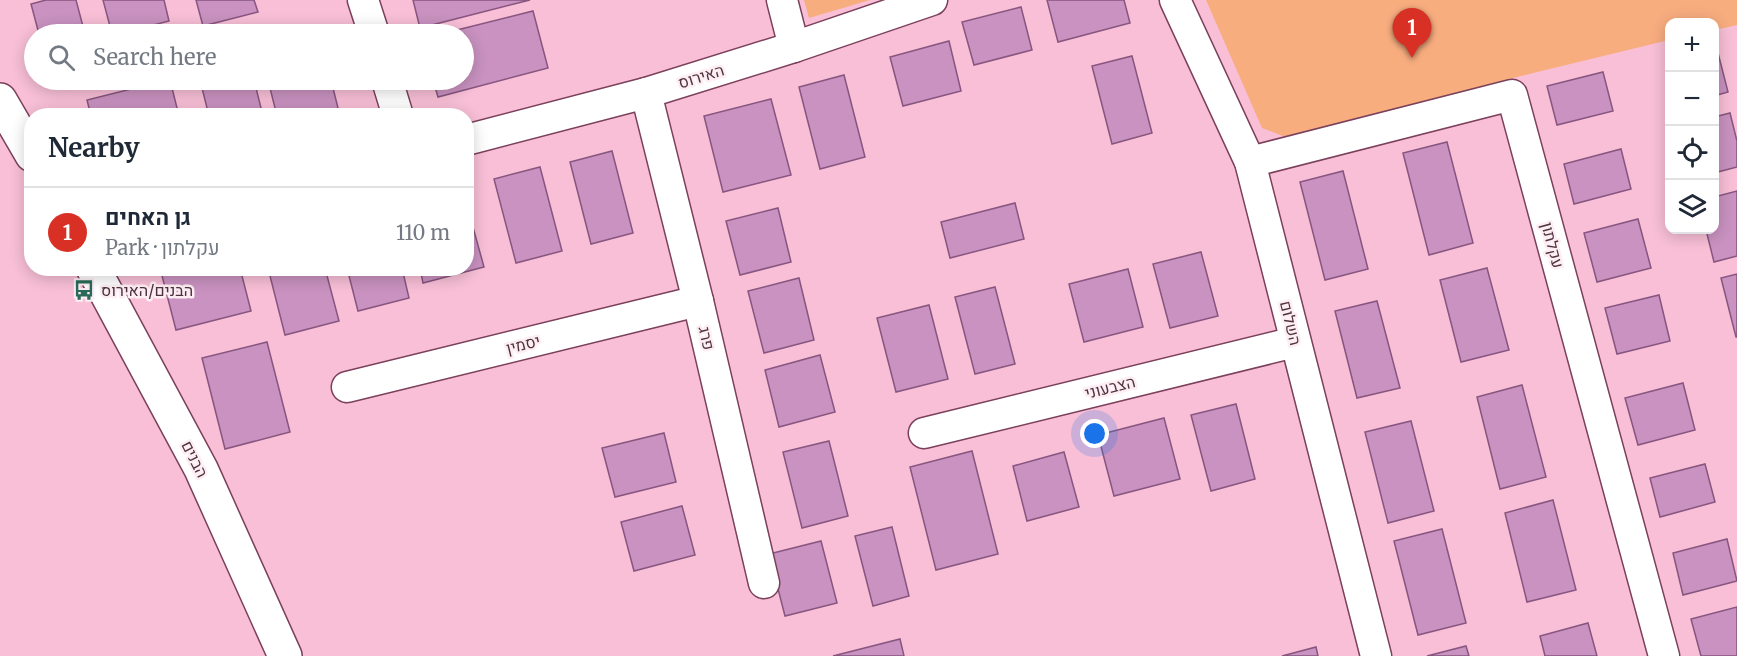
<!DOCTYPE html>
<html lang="en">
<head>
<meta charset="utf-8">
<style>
  :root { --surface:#fff; --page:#f6f6f7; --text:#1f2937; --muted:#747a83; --line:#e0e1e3; --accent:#d93025 }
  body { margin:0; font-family:Merriweather,Heebo,serif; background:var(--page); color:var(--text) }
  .controls { position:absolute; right:18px; top:18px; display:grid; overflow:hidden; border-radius:12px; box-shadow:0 3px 15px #0003 }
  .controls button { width:54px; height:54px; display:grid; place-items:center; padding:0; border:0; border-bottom:2px solid var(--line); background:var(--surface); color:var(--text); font:30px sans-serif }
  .you { position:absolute; left:1095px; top:434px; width:21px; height:21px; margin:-15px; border:4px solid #fff; border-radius:50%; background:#1a73e8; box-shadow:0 0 0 9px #1a73e833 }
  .badge { display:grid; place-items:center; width:39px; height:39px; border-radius:50%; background:var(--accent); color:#fff; font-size:20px; font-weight:700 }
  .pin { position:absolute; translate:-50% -50px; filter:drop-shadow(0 2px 3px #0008) }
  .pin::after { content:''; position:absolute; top:32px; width:21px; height:18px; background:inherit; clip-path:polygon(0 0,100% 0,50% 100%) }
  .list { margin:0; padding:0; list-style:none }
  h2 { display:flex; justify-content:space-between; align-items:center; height:78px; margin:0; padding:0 24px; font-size:26px }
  h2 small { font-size:20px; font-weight:400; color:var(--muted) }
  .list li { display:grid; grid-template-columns:39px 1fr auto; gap:18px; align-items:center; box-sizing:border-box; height:90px; padding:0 24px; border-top:2px solid var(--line) }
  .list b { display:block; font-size:22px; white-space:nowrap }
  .list p { margin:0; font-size:20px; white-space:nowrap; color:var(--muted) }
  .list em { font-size:20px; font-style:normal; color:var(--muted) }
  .icon { flex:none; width:33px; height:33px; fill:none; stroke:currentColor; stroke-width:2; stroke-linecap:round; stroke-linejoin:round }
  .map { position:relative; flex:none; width:1737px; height:656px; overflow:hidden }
  .search { position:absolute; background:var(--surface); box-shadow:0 3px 15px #0003; left:24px; top:24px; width:450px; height:66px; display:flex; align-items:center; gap:15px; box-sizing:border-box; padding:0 21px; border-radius:33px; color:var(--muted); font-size:22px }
  .panel { position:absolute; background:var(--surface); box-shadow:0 3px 15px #0003; left:24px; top:108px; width:450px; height:168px; border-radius:24px }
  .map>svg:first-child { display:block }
  .green { fill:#f8ad7f }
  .building { fill:#c992c0; stroke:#87557f; stroke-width:1.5 }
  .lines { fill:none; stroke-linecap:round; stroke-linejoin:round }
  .minor-casing { stroke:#7b405b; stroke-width:33 }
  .tertiary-casing { stroke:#7b405b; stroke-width:36 }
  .minor { stroke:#fff; stroke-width:30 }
  .tertiary { stroke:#fff; stroke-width:33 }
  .labels { text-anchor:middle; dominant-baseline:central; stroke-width:5; stroke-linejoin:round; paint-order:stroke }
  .street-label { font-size:16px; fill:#4e323e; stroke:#fdeef4 }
  .poi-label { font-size:16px; fill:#4e323e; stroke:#fdeef4; text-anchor:start }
</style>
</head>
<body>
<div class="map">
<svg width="1737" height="656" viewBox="0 0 1737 656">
  <rect width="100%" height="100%" fill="#f8bfd6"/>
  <g class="green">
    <path d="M804,0H870L809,18Z"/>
    <path d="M1206,0H1737V25L1715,30L1714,22H1670L1669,40L1517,77L1293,140L1262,128Z"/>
  </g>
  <g class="building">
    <path d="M46,0H76L85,34H39L31,4Z"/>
    <path d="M103,0H164L169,21L119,34H112Z"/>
    <path d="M196,0H254L258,12L203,26Z"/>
    <path d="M413,0H530L420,28Z"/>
    <path d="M1047,0H1124L1130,23L1058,42Z"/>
    <path d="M1021,7L1032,50L974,65L962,22Z"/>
    <path d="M533,11L548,68L438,97L433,80H464V34H441Z"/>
    <path d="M317,25L320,34H282Z"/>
    <path d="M949,41L961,91L903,106L890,57Z"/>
    <path d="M1714,49H1717L1728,92L1714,96Z"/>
    <path d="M1132,56L1152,133L1112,144L1092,66Z"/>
    <path d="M1603,72L1613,111L1557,125L1547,86Z"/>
    <path d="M844,75L865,157L820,169L799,87Z"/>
    <path d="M167,80H170L179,116H91L87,100Z"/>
    <path d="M200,80H254L263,116H209Z"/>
    <path d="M268,80H331L340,116H277Z"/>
    <path d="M771,99L791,175L723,192L704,116Z"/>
    <path d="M1730,113L1737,141V167L1714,173V117Z"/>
    <path d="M1447,142L1473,243L1429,255L1403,153Z"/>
    <path d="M1621,149L1631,189L1574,204L1564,164Z"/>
    <path d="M612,151L633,233L591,244L570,162Z"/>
    <path d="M540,167L562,251L516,263L494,179Z"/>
    <path d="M1343,171L1368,269L1325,280L1300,182Z"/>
    <path d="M1737,191V256L1714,262L1706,230H1714V197Z"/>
    <path d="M466,202L484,267L423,283L420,268H466Z"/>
    <path d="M1015,203L1024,239L950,258L941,222Z"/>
    <path d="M778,208L791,262L740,275L726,221Z"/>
    <path d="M1638,219L1651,268L1597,282L1584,233Z"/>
    <path d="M1201,252L1218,316L1170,328L1153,264Z"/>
    <path d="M160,268H240L251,311L176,330Z"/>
    <path d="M268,268H325L339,321L285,335Z"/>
    <path d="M347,268H402L409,298L358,311Z"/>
    <path d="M1487,268L1509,350L1461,362L1440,280Z"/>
    <path d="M1128,269L1143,327L1084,342L1069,284Z"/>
    <path d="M1737,274V337H1736L1721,278Z"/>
    <path d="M799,278L814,340L764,353L748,291Z"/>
    <path d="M995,287L1015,364L975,374L955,297Z"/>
    <path d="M1659,295L1670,341L1617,354L1605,308Z"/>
    <path d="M1377,301L1400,388L1357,398L1335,311Z"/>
    <path d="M929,305L948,379L896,392L877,318Z"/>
    <path d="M267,342L290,432L225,449L202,358Z"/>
    <path d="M820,355L835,412L779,427L765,370Z"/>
    <path d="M1683,383L1695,430L1638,445L1625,398Z"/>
    <path d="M1522,385L1546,477L1500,489L1477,397Z"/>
    <path d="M1236,404L1255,479L1211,491L1191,415Z"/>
    <path d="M1164,418L1180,479L1114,496L1098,435Z"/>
    <path d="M1411,421L1434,511L1388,523L1365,432Z"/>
    <path d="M664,433L676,482L615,497L602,448Z"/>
    <path d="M829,441L848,516L802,528L783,452Z"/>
    <path d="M972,451L998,554L936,570L910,467Z"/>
    <path d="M1064,452L1079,507L1027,521L1013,466Z"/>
    <path d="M1705,464L1715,502L1660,517L1650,478Z"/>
    <path d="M1553,500L1576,590L1527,602L1505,513Z"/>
    <path d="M682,506L695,555L634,571L621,522Z"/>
    <path d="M892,527L909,596L873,606L855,536Z"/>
    <path d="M1442,529L1466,623L1418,635L1394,541Z"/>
    <path d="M1727,539L1737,581L1683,595L1673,553Z"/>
    <path d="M821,541L837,603L785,616L769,554Z"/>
    <path d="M1737,607V656H1701L1691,619Z"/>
    <path d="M1588,623L1597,656H1545L1540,636Z"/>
    <path d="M900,639L904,656H833Z"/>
    <path d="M1466,646L1469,656H1427Z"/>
    <path d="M1316,647L1318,656H1282Z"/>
  </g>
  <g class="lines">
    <g class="minor-casing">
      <g id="minor">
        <path d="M363,0L374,34"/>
        <path d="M782,0L794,47"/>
        <path d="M1175,0L1250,162L1376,656"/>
        <path d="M387,80L398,116"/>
        <path d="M646,93L698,301L764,583"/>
        <path d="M466,140L646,93L794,47L932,0"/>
        <path d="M1250,162L1512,95L1664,656"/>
        <path d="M347,387L698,301"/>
        <path d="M924,433L1295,342"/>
      </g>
    </g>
    <g class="tertiary-casing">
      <g id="tertiary">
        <path d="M0,100L32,155"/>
        <path d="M93,268L201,469L285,656"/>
      </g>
    </g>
    <use href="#minor" class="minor"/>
    <use href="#tertiary" class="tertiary"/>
  </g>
  <defs>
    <g id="bus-bare" transform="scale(1.62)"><path d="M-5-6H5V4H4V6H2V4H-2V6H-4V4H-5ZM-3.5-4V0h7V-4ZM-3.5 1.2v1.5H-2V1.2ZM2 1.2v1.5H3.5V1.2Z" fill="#296a58" stroke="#fdeef4" stroke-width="2.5" paint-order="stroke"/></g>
  </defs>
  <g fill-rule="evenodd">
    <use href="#bus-bare" x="84" y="290"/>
  </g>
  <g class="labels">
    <g class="street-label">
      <text transform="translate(701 76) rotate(-17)">האירוס</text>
      <text transform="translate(1553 245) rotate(75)">עקלתון</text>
      <text transform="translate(1291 323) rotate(76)">השלום</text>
      <text transform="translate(707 338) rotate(77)">פרג</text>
      <text transform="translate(523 344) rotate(-14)">יסמין</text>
      <text transform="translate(1110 387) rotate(-14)">הצבעוני</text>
      <text transform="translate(195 459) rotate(63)">הבנים</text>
    </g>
    <g class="poi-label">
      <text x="101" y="290">הבנים/האירוס</text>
    </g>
  </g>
</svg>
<div class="controls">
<button>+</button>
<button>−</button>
<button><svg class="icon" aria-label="locate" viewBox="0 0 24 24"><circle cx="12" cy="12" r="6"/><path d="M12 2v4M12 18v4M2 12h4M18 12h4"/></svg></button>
<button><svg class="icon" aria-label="layers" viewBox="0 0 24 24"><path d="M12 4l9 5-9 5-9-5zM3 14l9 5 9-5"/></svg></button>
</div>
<div class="you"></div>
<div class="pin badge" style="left:1412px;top:58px">1</div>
<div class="search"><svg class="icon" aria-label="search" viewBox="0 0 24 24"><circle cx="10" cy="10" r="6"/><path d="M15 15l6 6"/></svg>Search here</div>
<section class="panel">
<h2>Nearby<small></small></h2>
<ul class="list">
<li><span class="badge">1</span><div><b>גן האחים</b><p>Park · עקלתון</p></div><em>110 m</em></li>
</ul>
</section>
</div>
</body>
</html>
